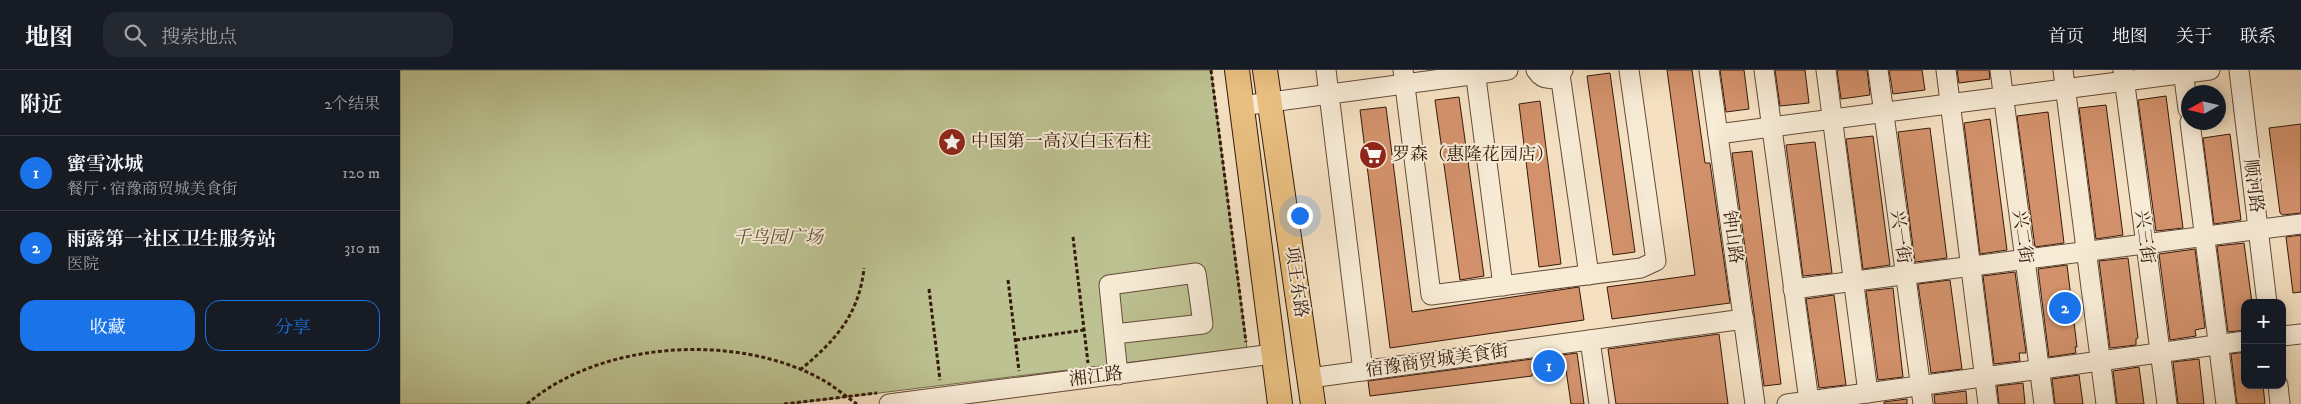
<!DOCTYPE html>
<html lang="zh">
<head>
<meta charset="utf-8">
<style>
  :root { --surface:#171b24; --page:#242831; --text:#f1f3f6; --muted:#9ea1a6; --line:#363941; --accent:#1a73e8 }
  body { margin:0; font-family:"IM FELL DW Pica","Noto Serif SC",serif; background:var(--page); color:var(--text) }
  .controls { position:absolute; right:15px; bottom:15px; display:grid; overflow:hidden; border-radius:10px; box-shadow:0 2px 12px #0003 }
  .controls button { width:45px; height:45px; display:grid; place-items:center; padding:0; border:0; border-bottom:1px solid var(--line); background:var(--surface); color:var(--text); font:25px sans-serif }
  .compass { position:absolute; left:1781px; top:15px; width:45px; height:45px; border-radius:50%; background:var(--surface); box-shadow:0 2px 12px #0003; rotate:262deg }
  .you { position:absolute; left:899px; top:145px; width:18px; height:18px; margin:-12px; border:4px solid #fff; border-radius:50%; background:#1a73e8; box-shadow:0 0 0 8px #1a73e833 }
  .badge { display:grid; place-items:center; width:32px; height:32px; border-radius:50%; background:var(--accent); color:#fff; font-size:16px; font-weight:700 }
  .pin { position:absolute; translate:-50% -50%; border:2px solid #fff; box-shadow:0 1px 5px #0006 }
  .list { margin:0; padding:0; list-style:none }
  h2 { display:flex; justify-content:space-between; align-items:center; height:65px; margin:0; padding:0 20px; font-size:21px }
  h2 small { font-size:16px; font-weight:400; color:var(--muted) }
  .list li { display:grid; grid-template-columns:32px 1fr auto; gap:15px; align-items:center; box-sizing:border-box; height:75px; padding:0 20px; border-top:1px solid var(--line) }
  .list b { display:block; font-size:19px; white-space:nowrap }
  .list p { margin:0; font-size:16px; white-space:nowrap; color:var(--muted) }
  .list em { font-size:16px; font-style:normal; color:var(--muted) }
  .actions { display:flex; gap:10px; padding:15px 20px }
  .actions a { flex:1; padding:11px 0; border:1px solid var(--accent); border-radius:15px; text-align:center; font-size:18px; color:var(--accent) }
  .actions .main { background:var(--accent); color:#fff }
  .icon { flex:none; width:28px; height:28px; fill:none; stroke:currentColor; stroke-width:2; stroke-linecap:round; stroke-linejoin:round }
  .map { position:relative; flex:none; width:1901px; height:334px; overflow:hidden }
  header { display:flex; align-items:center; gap:30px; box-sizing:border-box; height:70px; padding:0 25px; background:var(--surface); border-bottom:1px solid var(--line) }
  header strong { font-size:24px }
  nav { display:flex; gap:28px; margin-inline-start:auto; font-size:18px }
  .search { width:350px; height:45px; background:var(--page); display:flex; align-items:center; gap:12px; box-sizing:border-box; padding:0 18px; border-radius:15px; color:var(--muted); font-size:19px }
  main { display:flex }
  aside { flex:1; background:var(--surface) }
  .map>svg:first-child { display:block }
  .green { fill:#bdc292; stroke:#786e4e }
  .building { fill:#d3926c; stroke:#33190a }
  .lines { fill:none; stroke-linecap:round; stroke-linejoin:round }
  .minor-casing { stroke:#644b38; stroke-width:21 }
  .major-casing { stroke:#33190a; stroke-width:26 }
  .path { stroke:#33190a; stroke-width:3; stroke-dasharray:4 2.5; stroke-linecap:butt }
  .minor { stroke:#f8ecd7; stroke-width:19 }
  .major { stroke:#eac081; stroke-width:24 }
  .labels { text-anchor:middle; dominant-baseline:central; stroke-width:4; stroke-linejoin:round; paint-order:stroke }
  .poi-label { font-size:18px; fill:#33190a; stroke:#f8ecd7; text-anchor:start }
  .street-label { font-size:18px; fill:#33190a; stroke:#f8ecd7 }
  .park-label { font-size:18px; font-style:italic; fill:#5c4c33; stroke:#f8ecd7 }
</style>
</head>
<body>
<header>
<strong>地图</strong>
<div class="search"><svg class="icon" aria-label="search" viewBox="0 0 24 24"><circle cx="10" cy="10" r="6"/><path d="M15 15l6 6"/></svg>搜索地点</div>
<nav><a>首页</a><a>地图</a><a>关于</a><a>联系</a></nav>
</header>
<main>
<aside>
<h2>附近<small>2个结果</small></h2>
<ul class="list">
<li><span class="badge">1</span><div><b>蜜雪冰城</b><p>餐厅 · 宿豫商贸城美食街</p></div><em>120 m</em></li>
<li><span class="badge">2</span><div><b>雨露第一社区卫生服务站</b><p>医院</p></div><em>310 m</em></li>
</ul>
<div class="actions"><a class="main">收藏</a><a>分享</a></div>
</aside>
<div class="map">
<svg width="1901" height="334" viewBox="0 0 1901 334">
  <rect width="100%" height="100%" fill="#f5e1c2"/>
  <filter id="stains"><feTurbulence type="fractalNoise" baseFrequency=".004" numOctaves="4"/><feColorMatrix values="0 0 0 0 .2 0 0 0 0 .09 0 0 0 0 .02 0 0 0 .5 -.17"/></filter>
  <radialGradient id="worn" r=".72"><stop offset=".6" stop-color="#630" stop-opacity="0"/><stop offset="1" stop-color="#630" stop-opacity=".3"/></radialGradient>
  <path class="green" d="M0,0H811L847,278L389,334H0Z"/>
  <g class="building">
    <path d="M1267,0H1292L1305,93H1310L1330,233L1212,249L1207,217L1295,205Z"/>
    <path d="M1320,0H1344L1349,39L1326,42Z"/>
    <path d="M1375,0H1405L1409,33L1380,36Z"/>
    <path d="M1437,0H1467L1470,25L1441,29Z"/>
    <path d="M1489,0H1522L1525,20L1493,24Z"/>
    <path d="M1557,0H1589L1590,9L1559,13Z"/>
    <path d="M1210,3L1235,182L1213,185L1187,6Z"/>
    <path d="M1766,26L1783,158L1756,161L1738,30Z"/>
    <path d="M1059,27L1084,206L1060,210L1035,30Z"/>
    <path d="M1140,31L1161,194L1139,197L1119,34Z"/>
    <path d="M1706,35L1723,165L1696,169L1679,38Z"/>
    <path d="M986,37L1012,242L1179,217L1184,250L990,278L960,40Z"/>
    <path d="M1648,42L1664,173L1635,177L1617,46Z"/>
    <path d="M1590,49L1607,180L1580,184L1564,53Z"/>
    <path d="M1901,54V143L1883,145L1880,143L1869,58Z"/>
    <path d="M1530,58L1547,188L1515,192L1498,62Z"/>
    <path d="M1830,64L1841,150L1814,154L1803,68Z"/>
    <path d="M1473,66L1490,195L1463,199L1446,69Z"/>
    <path d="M1415,72L1432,203L1403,206L1386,75Z"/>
    <path d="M1352,81L1381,314L1364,316L1332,83Z"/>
    <path d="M1901,165V222L1893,223L1886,167Z"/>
    <path d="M1844,173L1852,233H1845V260L1828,262L1817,176Z"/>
    <path d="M1795,179L1805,258L1795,260L1796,266L1770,270L1759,184Z"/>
    <path d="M1728,188L1738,268L1736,269V275L1710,278L1699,191Z"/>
    <path d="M1667,195L1677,277H1675L1676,283L1649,287L1638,199Z"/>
    <path d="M1615,202L1626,283H1619L1620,291L1594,294L1583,206Z"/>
    <path d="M1550,210L1562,299L1531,303L1518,214Z"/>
    <path d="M1493,218L1503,307L1478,310L1466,221Z"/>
    <path d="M1434,225L1446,315L1419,318L1406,229Z"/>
    <path d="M1319,264L1328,334H1216L1208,279Z"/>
    <path d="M1845,282V315H1863L1865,334H1837L1831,284Z"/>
    <path d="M1177,283L1184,334H1171L1166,300L1132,304V306L970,326L968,311Z"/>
    <path d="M1799,289L1804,334H1778L1773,292Z"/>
    <path d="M1739,297L1744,334H1717L1713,301Z"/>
    <path d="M1679,305L1683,334H1655L1652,309Z"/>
    <path d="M1623,313L1625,334H1599L1597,316Z"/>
    <path d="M1566,321L1567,334H1535L1534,325Z"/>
    <path d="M1507,329V334H1484V332Z"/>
  </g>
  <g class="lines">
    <g class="minor-casing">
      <g id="minor">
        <path d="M926,0L963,301"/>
        <path d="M1003,0L1031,225L1241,198L1256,191L1229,0"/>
        <path d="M1075,0L1103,216"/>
        <path d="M1136,0C1143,11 1156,12 1163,0"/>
        <path d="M1309,0L1355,334"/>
        <path d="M1364,0L1409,331"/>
        <path d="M1426,0L1468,323"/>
        <path d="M1478,0L1523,334"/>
        <path d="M1546,0L1588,334"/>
        <path d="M1600,0L1644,334"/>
        <path d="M1663,0L1706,334"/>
        <path d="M1723,0L1767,334"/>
        <path d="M1783,0L1788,39"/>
        <path d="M1839,0L1867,233"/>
        <path d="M1160,4L1189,205"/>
        <path d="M841,36L1108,0"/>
        <path d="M1790,52L1826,334"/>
        <path d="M1318,64L1810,0"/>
        <path d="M1393,219L1901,154"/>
        <path d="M714,264L803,254L796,203L709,215L718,305"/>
        <path d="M1882,266L1901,264"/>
        <path d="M1190,270L1199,334"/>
        <path d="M910,308L1344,249"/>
        <path d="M1878,315L1880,334"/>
        <path d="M489,334L873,284"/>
        <path d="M1387,334L1845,271"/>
      </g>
    </g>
    <g class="major-casing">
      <g id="major">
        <path d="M837,0L880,334"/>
        <path d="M865,0L913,334"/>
      </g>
    </g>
    <g class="path">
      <path d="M811,0L846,272"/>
      <path d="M673,167L688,293"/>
      <path d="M608,210L619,301"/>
      <path d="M529,219L540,310"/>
      <path d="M616,270L684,260"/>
      <path d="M400,300C435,271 459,245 464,198"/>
      <path d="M127,334C200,271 335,263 419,308C433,315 445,326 457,334"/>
      <path d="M384,334L477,323"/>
    </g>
    <use href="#minor" class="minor"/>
    <use href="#major" class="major"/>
  </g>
  <defs>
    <g id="sight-disc" transform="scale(1.4375)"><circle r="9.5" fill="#8f2418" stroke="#f8ecd7"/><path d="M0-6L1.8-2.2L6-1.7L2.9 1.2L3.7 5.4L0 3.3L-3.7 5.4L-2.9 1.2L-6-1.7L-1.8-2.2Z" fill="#fff"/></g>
    <g id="supermarket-disc" transform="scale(1.4375)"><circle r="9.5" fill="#8f2418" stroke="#f8ecd7"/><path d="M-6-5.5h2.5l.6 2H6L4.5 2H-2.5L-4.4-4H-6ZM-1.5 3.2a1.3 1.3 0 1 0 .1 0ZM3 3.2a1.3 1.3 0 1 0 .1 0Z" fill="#fff"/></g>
  </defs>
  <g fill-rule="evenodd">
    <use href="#sight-disc" x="552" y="72"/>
    <use href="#supermarket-disc" x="973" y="85"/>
  </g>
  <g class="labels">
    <g class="poi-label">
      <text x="571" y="72">中国第一高汉白玉石柱</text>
      <text x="992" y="85">罗森（惠隆花园店）</text>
    </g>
    <g class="street-label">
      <text transform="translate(1853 116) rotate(83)">顺河路</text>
      <text transform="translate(1332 167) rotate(82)">钟山路</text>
      <text transform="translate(1500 167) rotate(82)">兴一街</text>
      <text transform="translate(1622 167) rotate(82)">兴二街</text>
      <text transform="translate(1744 167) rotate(83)">兴三街</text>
      <text transform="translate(896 212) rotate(82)">项王东路</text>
      <text transform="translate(1037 291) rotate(-8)">宿豫商贸城美食街</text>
      <text transform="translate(696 307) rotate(-7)">湘江路</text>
    </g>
    <g class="park-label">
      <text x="378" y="168">千鸟园广场</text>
    </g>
  </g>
  <rect width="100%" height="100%" filter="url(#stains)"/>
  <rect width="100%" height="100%" fill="url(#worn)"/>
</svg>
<div class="controls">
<button>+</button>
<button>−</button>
</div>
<svg class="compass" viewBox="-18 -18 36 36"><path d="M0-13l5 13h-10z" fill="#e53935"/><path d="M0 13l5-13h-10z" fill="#9ea1a6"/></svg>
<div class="you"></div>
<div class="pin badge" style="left:1149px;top:296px">1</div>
<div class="pin badge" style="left:1665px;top:238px">2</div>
</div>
</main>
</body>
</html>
